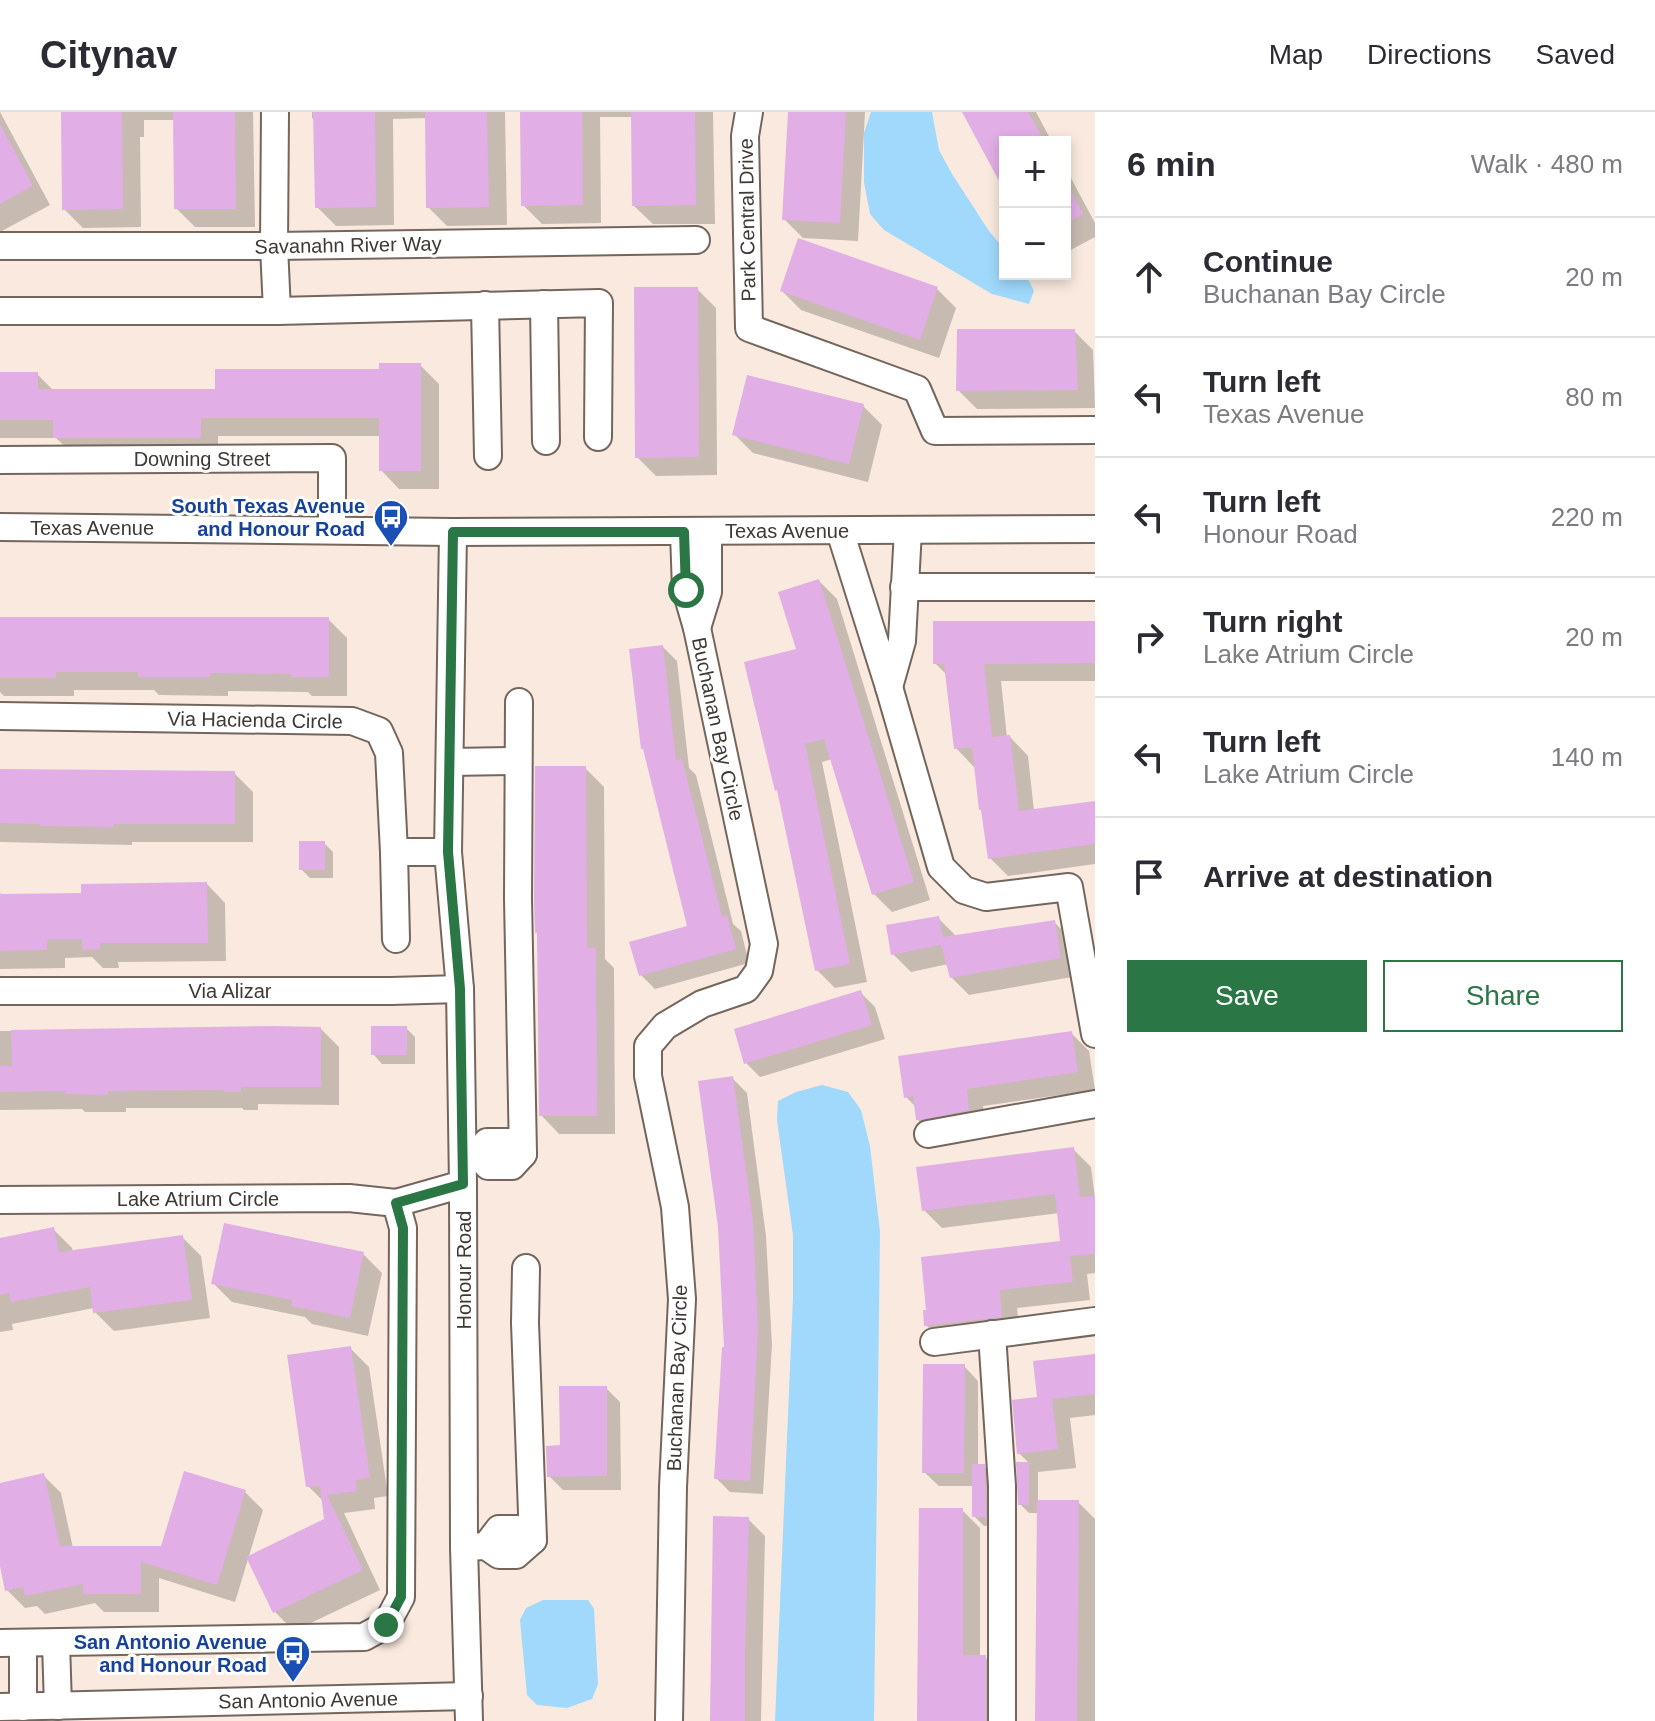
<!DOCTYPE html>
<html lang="en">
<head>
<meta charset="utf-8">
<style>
  :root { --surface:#fff; --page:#f2f2f3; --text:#2b2b33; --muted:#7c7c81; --line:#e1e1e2; --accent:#2a7645 }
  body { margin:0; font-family:Helvetica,sans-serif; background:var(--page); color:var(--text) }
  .controls { position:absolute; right:24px; top:24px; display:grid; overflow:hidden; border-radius:0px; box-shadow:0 4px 12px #0003 }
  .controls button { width:72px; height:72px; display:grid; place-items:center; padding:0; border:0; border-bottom:2px solid var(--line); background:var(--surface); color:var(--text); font:40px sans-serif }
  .stop { position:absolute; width:24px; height:24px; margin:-18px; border:6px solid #2a7645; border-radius:50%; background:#fff }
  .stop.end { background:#2a7645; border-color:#fff; box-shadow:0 2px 8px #0008 }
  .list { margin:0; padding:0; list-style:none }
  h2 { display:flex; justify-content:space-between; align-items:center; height:104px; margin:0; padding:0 32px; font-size:34px }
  h2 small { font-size:26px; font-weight:400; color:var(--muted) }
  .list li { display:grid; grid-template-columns:52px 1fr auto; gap:24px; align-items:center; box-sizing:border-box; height:120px; padding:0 32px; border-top:2px solid var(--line) }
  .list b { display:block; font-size:30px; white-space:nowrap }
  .list p { margin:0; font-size:26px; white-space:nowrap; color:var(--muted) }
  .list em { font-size:26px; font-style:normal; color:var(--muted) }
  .actions { display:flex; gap:16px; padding:24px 32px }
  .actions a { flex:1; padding:18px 0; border:2px solid var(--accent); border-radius:0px; text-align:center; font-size:28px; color:var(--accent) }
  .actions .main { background:var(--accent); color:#fff }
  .icon { flex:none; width:44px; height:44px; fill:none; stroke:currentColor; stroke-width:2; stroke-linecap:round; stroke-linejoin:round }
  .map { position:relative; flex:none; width:1095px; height:1609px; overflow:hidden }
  header { display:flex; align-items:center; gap:48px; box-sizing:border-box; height:112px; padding:0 40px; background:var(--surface); border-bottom:2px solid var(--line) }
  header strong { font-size:38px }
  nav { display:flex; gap:44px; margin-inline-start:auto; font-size:28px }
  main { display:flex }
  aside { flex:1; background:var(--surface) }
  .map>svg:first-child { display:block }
  .water { fill:#a0d9fc }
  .shadow { fill:#0003 }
  .building { fill:#e1aee6 }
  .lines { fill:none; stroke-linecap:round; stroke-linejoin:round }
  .minor-casing { stroke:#74665d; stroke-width:30 }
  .minor { stroke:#fff; stroke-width:26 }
  .route { stroke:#2a7645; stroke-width:10 }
  .labels { text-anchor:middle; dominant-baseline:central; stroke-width:6; stroke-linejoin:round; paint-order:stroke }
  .street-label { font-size:20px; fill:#3f3935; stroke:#fff }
  .transit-label { font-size:20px; font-weight:bold; fill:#164399; stroke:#fff; text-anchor:end }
</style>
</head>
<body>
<header>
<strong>Citynav</strong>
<nav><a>Map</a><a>Directions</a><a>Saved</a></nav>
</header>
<main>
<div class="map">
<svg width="1095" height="1609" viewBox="0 0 1095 1609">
  <rect width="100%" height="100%" fill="#f9e9de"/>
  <g class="water">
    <path d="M871,0H932L939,38L952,62L989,119L1005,138V162H1022L1029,169L1034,179L1029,192L992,182L884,118L870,102L864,70V21Z"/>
    <path d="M822,973L848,980L861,998L870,1034L880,1120L874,1609H775L793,1185V1123L777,1008L778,989L796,980Z"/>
    <path d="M543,1488H588L594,1497L598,1572L592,1587L567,1596L537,1593L527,1583L520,1508L526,1496Z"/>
  </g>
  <g class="shadow">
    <path d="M0,0L50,93L0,120Z"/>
    <path d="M63,0H253L255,115H195L176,96L175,8H144V25H140L141,115L83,116L64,97Z"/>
    <path d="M312,0H505L507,113L447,114L428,95L427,6L393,7L394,113L336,114L317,95L315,9L312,6Z"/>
    <path d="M522,0H713L715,112H653L634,94L633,5H600L601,111L542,112L523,93Z"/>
    <path d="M790,0H865L858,129L803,126L784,107Z"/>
    <path d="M965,0H1036L1052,30H1005V75Z"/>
    <path d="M1065,55L1095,111V125L1065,141Z"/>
    <path d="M697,177L716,196L717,363L656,364L637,345Z"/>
    <path d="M937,177L956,196L939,246L801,198L782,179Z"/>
    <path d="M1074,219L1093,238L1095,296L977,297L958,278Z"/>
    <path d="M420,253L439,272V377H399L381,358V324H218V343H74L56,326H0V262H37L54,279H217Z"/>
    <path d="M863,294L882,313L868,370L753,341L734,322Z"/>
    <path d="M819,469L837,487L930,788L892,800L874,782L832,647L822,650L867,870L835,876L817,858L780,681L798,538Z"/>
    <path d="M0,507H328L347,526V584H312L308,580L228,579V584L159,583L154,578H74V584H4L0,580Z"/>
    <path d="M1095,511V569H1001L1007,626L1010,625L1028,644L1034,699L1095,691V752L1008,764L990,746L976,654L974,655L956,636L947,563L935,551Z"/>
    <path d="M663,535L677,549L689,656L696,663L733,812L741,819L749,851L655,877L641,863L690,815L645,639Z"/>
    <path d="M585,656L604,675L605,847L614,856L615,1022H559L541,1003Z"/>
    <path d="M0,659L234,661L253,680V730H132V733L0,730Z"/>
    <path d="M324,731L333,740V766H310L301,757Z"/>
    <path d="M207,772L225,791L226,849L118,850L119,856H103L92,845L65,846V856L0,857V781L3,784L83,783Z"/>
    <path d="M938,806L957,825L1054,810L1072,828L1078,864L969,883L951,865L948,852L911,860L893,842Z"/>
    <path d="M861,881L875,895L885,927L760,965L746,951Z"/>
    <path d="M406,916L415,925V952H382L373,942Z"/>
    <path d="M321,917L339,935V993L258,992V998H244L242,996H126V1000H85L82,997L0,998V919Z"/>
    <path d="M1071,921L1089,939L1095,978L983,994L986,1016L935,1025L918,1008L916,995L906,985Z"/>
    <path d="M732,966L747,981L766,1124L772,1233L763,1382L730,1380L716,1366L726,1237Z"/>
    <path d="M1073,1037L1091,1055L1095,1086V1161L1087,1162L1090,1188L1017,1196L1020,1223L944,1231L926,1213L1062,1131L1059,1101L942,1116L924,1098Z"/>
    <path d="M53,1117L72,1136L73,1140L182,1125L201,1144L210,1206L114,1219L95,1200L94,1196L12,1212L13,1218L0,1220V1128Z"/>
    <path d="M363,1142L382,1161L368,1224L312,1212L305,1205L232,1190L213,1171Z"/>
    <path d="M350,1236L369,1255L388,1384L374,1386L375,1397L344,1401L380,1478L294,1519L275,1500L249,1446L326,1408L324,1390L308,1374Z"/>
    <path d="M1095,1244V1303L1070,1306L1076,1356L1038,1360V1390H1078L1095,1407V1609H1037L1039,1401H1029L1020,1392L1019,1352H1030L1019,1341L1040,1286Z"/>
    <path d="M964,1254L978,1269V1354H984L993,1363L994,1413L984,1414L974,1404V1374H939L924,1360Z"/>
    <path d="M606,1276L620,1290L621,1378H563L549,1364Z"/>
    <path d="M43,1363L61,1381L73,1436H162L245,1380L263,1398L235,1490L159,1466V1500H104L95,1491L45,1502L37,1494L25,1496L7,1478L0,1445V1373Z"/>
    <path d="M962,1398L980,1416V1545H985L1003,1563V1609H920Z"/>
    <path d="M748,1407L765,1424L761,1609H712Z"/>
  </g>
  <g class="building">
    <path d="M61,0H122L123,97L62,98Z"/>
    <path d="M173,0H235L236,97H174Z"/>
    <path d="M313,0H375L376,95L315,96Z"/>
    <path d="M425,0H487L489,95L426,96Z"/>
    <path d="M520,0H582L583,93L521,94Z"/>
    <path d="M631,0H695L696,93L632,94Z"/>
    <path d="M788,0H846L840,111L782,108Z"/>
    <path d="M962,0H1028L1045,30H1005V80Z"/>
    <path d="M0,12L33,74L0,92Z"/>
    <path d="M1065,68L1083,102L1065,112Z"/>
    <path d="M798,126L938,175L920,228L780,179Z"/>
    <path d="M634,175H698L699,345L635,346Z"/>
    <path d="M957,217H1075L1078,278L956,279Z"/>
    <path d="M379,251H421V359H379V306H201V326H53V308H0V260H38V277H215V257H379Z"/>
    <path d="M747,263L864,292L849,352L732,323Z"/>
    <path d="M819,467L914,770L872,783L824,627L805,632L850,852L815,859L777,678L775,679L744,550L796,537L778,480Z"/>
    <path d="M0,505H329V565H291V562L210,561V565H138V560H56V566H0Z"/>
    <path d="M933,509H1095V551L984,552L992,625L1010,623L1019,699L1095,689V732L988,747L981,698H979L972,635L954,637L944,552H933Z"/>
    <path d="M663,533L676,648L682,647L722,804L727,803L736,837L639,864L629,830L687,814L643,637H641L629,537Z"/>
    <path d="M535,654H586L587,836L596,835L597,1004H539L537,821H535L534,787Z"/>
    <path d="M0,657L235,659V712H114V715L40,714V712L0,711Z"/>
    <rect x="299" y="729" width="26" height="29"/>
    <path d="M207,770L208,831H100V837L82,838V827H47V838L0,839V782L81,781V772Z"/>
    <path d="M939,804L943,825L1055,808L1061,846L950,866L941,833L891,843L886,813Z"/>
    <path d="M861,878L872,913L744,952L734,917Z"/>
    <path d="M273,914L321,915V975H241V980H224V978L108,979V983L65,982V979L0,980V954H12L11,918Z"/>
    <rect x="371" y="914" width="36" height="29"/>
    <path d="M1072,919L1078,960L967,977L969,998L922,1008H916L913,984L904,986L898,944Z"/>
    <path d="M733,964L753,1109L758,1218L750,1369L714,1367L722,1235H724L718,1115L698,969Z"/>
    <path d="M1074,1035L1080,1085L1095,1084V1142L1070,1144L1073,1170L1000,1178L1002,1205L924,1214L923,1198H926L921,1145L1060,1129L1055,1082L922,1099L916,1055Z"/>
    <path d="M224,1111L364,1140L350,1206L291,1194L292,1188L211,1172Z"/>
    <path d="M54,1115L59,1140L183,1123L192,1188L93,1201L90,1175L11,1190L9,1181L0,1183V1126Z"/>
    <path d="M351,1234L370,1366L356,1368L357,1379L327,1383L363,1458L273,1501L246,1445L324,1407L320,1374L306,1375L287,1243Z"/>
    <path d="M1095,1242V1282L1052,1287L1058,1337L1017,1342L1012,1288L1037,1285L1033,1249Z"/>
    <path d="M923,1252H965L964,1361H922Z"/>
    <path d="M559,1274H607V1364L547,1365L546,1334L560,1333Z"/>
    <path d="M1016,1350H1029V1393H1018Z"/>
    <path d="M972,1352H985L986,1405H972Z"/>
    <path d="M184,1359L246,1378L217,1473L141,1450V1482H83V1472L25,1484L23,1475L5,1479L0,1454V1371L44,1361L60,1434H161Z"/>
    <path d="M1037,1388H1079L1077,1609H1035Z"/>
    <path d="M919,1396H963V1543H986V1609H917Z"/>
    <path d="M713,1404L749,1405L745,1538V1609H710Z"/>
  </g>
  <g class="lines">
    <g class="minor-casing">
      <g id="minor">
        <path d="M275,0L274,134L277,199"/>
        <path d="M749,0L745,24L749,216L917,277L935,319L1095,318"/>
        <path d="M0,134H274L696,128"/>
        <path d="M544,192L546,329"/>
        <path d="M485,193L488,344"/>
        <path d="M0,199H277L599,191L598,325"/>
        <path d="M0,348L332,346V418"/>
        <path d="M0,415L453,420L1095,417"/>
        <path d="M840,419L889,575L941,755L964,778L986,785L1069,775L1095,922"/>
        <path d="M453,420L448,740L460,877L463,1072L464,1435L469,1609"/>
        <path d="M904,475H1095"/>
        <path d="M697,516L708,480V420"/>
        <path d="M889,575L902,529L908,418"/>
        <path d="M519,590L518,787L523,1042"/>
        <path d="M0,604L352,609L379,619L389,641L394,740H448"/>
        <path d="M450,650L518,649"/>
        <path d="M394,740L396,827"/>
        <path d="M0,879H391L460,877"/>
        <path d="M928,1022L1095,992"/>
        <path d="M463,1043H478L488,1054H512L523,1042L510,1030H487L478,1043"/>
        <path d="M0,1088L349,1086L396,1091L403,1116L401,1485L386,1513L364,1525L0,1531"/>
        <path d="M396,1091L463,1072"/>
        <path d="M526,1156L525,1211L533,1428"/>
        <path d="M992,1222L1002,1374V1609"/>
        <path d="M934,1230L1095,1209"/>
        <path d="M464,1435L486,1434L499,1443H516L533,1428L517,1417H499L486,1434"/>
        <path d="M23,1531V1595"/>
        <path d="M56,1531L58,1594"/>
        <path d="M0,1595L469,1584"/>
        <path d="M669,1609L673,1375L682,1187L675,1095L648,964V934L665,914L702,892L746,877L759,859L764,832L697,516L686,478L684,420"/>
      </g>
    </g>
    <use href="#minor" class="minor"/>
  </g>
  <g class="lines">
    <path class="route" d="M386,1513L401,1485L403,1116L396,1091L463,1072L460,877L448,740L453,420H684L686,478"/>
  </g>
  <defs>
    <g id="bus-pin" transform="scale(1.8)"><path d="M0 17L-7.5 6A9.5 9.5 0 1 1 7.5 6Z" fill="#1a4fb4" stroke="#fff"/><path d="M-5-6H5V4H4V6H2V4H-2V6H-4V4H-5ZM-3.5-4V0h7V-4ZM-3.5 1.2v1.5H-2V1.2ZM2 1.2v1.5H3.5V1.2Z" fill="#fff"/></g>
  </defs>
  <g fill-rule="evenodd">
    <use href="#bus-pin" x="391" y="405"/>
    <use href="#bus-pin" x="293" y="1541"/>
  </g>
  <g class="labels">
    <g class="street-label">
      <text transform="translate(747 108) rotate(-91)">Park Central Drive</text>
      <text transform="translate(348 133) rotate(-1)">Savanahn River Way</text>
      <text x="202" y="347">Downing Street</text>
      <text x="92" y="416">Texas Avenue</text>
      <text x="787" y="419">Texas Avenue</text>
      <text transform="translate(255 608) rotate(1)">Via Hacienda Circle</text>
      <text transform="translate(718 617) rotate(78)">Buchanan Bay Circle</text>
      <text x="230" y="879">Via Alizar</text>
      <text x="198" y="1087">Lake Atrium Circle</text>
      <text transform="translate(464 1158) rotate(-90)">Honour Road</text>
      <text transform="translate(677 1266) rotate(-88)">Buchanan Bay Circle</text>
      <text transform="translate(308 1588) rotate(-1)">San Antonio Avenue</text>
    </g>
    <g class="transit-label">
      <text x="365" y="394">South Texas Avenue<tspan x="365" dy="23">and Honour Road</tspan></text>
      <text x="267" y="1530">San Antonio Avenue<tspan x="267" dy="23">and Honour Road</tspan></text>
    </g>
  </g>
</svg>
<div class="controls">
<button>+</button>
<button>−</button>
</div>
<div class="stop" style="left:686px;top:478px"></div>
<div class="stop end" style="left:386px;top:1513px"></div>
</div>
<aside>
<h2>6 min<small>Walk · 480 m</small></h2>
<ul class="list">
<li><svg class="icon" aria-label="ahead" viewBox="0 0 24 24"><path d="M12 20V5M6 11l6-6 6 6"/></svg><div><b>Continue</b><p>Buchanan Bay Circle</p></div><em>20 m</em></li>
<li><svg class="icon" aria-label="left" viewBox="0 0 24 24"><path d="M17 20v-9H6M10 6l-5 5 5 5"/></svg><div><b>Turn left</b><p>Texas Avenue</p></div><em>80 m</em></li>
<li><svg class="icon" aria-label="left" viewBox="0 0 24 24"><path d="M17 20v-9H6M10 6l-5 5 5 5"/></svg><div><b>Turn left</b><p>Honour Road</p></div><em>220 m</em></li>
<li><svg class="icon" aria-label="right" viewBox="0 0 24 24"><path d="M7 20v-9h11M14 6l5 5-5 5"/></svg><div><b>Turn right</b><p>Lake Atrium Circle</p></div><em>20 m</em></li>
<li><svg class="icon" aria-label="left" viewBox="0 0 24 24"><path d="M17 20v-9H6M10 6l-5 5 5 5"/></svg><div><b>Turn left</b><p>Lake Atrium Circle</p></div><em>140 m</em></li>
<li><svg class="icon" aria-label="arrive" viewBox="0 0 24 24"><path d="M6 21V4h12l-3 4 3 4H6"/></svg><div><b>Arrive at destination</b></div></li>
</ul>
<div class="actions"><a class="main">Save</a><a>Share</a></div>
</aside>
</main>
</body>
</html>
